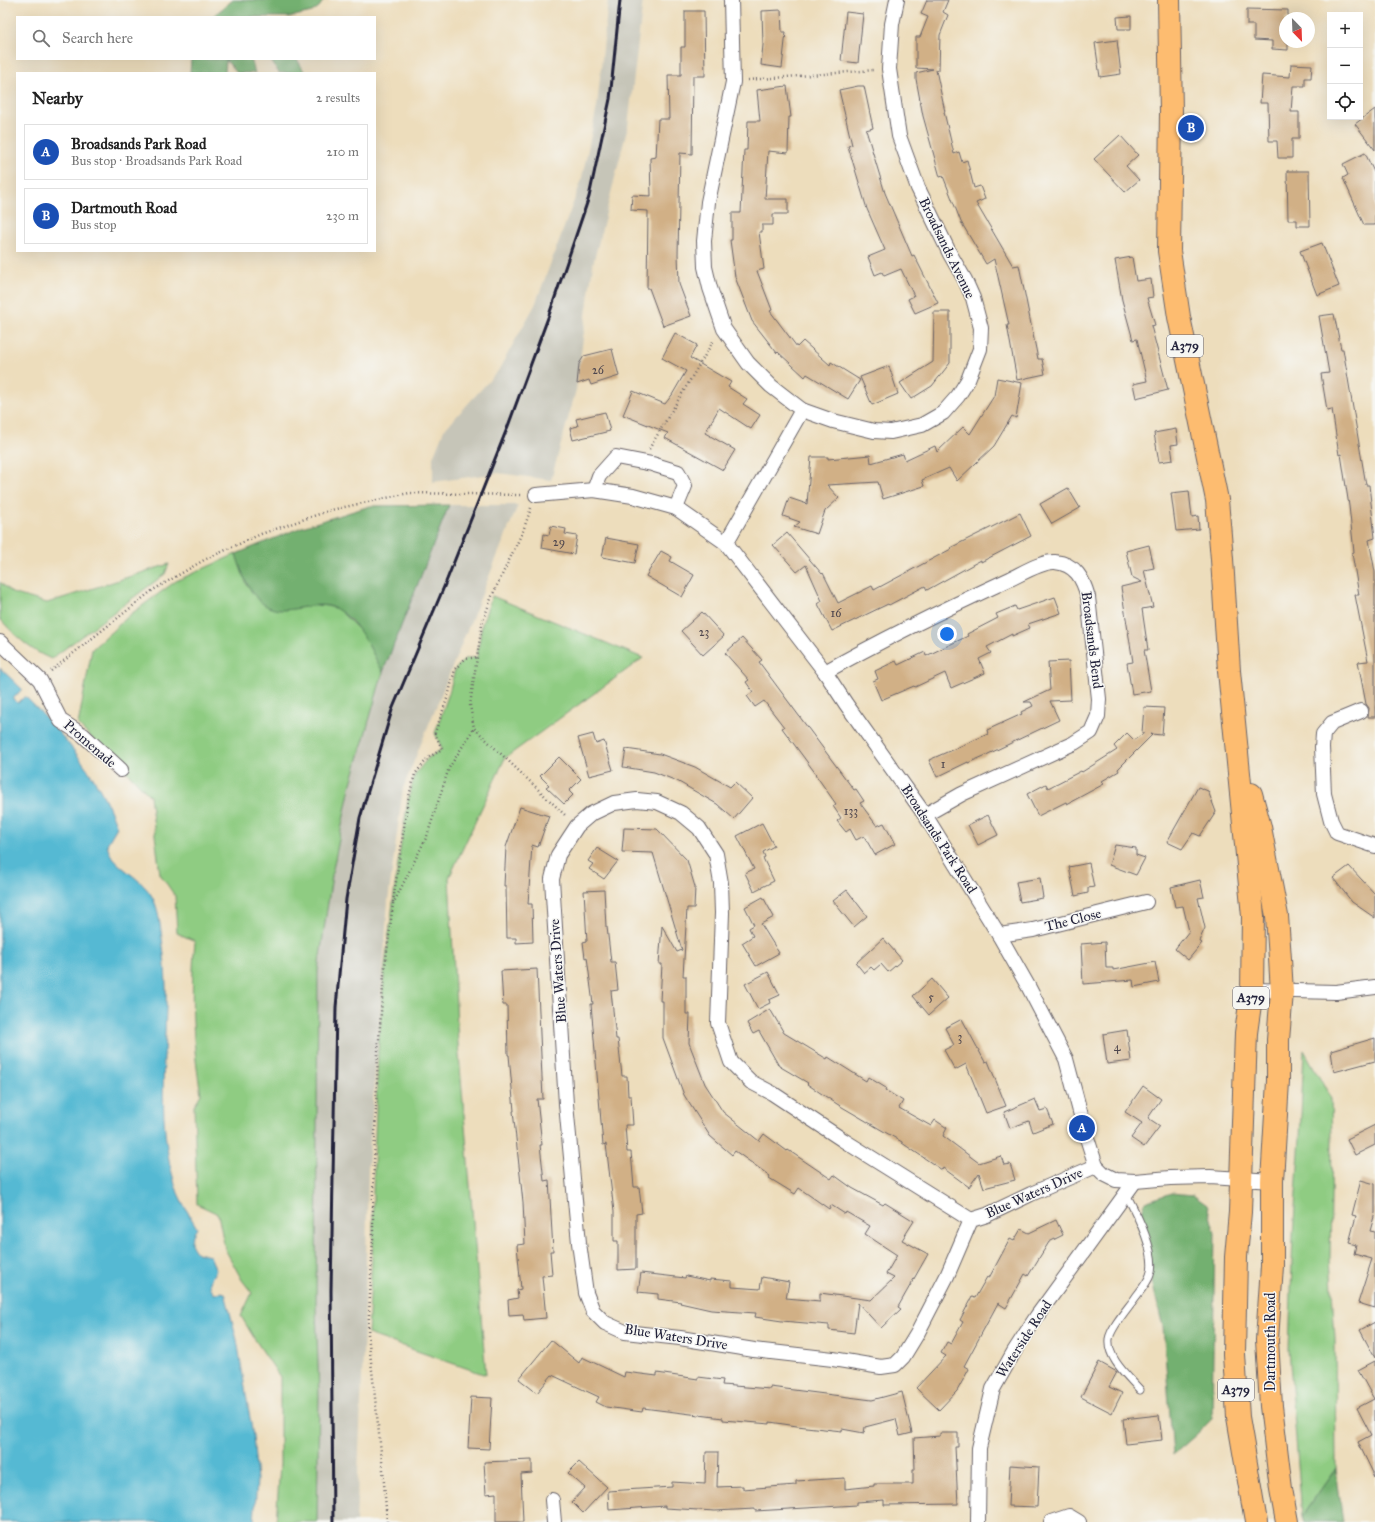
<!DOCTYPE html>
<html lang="en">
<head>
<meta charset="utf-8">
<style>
  :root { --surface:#fff; --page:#f2f2f2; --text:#222; --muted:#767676; --line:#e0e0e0; --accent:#d93025 }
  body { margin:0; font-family:"IM FELL Great Primer",serif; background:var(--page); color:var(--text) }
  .controls { position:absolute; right:12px; top:12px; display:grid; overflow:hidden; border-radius:0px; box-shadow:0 4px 16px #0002 }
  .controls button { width:36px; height:36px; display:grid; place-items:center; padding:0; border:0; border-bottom:1px solid var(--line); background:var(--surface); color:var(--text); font:20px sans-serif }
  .compass { position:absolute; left:1279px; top:12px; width:36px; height:36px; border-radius:50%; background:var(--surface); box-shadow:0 4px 16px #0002; rotate:157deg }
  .you { position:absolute; left:947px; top:634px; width:14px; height:14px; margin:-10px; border:3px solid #fff; border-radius:50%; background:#1a73e8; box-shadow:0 0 0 6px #1a73e833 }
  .badge { display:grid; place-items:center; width:26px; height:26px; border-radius:50%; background:var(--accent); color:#fff; font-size:13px; font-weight:700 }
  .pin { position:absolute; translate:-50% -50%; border:2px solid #fff; box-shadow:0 1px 4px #0006 }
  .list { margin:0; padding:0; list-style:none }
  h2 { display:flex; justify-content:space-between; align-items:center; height:52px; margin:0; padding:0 16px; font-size:17px }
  h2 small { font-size:13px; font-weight:400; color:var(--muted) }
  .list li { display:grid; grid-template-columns:26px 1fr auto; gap:12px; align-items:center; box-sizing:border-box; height:56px; margin:0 8px 8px; padding:0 8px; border:1px solid var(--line); border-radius:0px }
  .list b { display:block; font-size:15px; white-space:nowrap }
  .list p { margin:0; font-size:13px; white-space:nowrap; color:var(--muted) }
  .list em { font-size:13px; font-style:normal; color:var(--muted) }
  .icon { flex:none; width:22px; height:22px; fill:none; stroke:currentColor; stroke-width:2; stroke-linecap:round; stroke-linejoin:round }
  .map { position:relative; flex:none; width:1375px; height:1522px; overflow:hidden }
  .search { position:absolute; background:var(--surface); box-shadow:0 4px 16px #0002; left:16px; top:16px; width:360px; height:44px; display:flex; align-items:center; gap:10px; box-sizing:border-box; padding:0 14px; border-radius:0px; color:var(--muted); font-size:15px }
  .panel { position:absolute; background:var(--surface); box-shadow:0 4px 16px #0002; left:16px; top:72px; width:360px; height:180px; border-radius:0px }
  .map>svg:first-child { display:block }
  .industrial { fill:#c6c5b8 }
  .green { fill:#8fcc82; stroke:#58775e }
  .forest { fill:#73b070; stroke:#4a6956 }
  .water { fill:#54b9d3; stroke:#3b6e87 }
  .building { fill:#d1b086 }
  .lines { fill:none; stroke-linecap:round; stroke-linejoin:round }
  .lane-casing { stroke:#696368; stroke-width:9 }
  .street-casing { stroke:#696368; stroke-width:16 }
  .primary-casing { stroke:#696368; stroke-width:24 }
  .path { stroke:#696368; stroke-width:2.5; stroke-dasharray:1 3; stroke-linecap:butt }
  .lane { stroke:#fff; stroke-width:7 }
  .street { stroke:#fff; stroke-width:14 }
  .primary { stroke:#fdbc70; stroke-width:22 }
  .rail { stroke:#22223b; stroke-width:3 }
  .labels { text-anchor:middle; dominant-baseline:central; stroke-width:3; stroke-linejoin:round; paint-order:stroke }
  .number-label { font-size:12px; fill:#4e464e }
  .shield { fill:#f6f6f2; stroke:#626272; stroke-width:1 }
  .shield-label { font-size:13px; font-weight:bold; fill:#22223b }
  .street-label { font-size:14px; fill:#22223b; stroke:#f6f6f2 }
</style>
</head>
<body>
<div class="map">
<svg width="1375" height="1522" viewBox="0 0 1375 1522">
  <rect width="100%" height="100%" fill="#f6f6f2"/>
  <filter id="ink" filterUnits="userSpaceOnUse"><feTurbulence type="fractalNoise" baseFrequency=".025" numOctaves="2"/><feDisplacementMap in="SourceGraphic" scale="8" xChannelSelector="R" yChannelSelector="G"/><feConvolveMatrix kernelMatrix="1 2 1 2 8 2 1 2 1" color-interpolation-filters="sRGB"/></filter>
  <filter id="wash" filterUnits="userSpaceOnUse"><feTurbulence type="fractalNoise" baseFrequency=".012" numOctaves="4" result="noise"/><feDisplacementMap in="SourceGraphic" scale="16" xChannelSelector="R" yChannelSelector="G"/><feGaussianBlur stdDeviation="0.9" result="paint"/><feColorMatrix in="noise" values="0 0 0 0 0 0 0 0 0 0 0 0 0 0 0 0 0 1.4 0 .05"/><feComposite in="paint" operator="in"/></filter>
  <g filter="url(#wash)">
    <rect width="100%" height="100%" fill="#edddbc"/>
    <g class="industrial">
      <path d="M608,0H643L628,126L593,264L576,390L551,480L498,473L433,482V457L444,430L498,371L535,305L581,182L597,107Z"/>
      <path d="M449,505H518L403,788L388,901L368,1169L365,1305L356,1522H317L319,1394L316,1307L317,1118L318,970L333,869L350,787L383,672Z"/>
    </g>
    <g class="green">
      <path d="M236,554L247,585L291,609L318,605L327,606L338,609L360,631L366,640L383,672L350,787L333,869L318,970L317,1118L316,1307L319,1394L317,1522H276L280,1464V1377L254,1338L241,1316L252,1293L242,1280L225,1249L218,1214L197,1204L194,1106L201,1094C192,1045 190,991 195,941L177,933L175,896L160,874L150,796L127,772L78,725L92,649L131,614L176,581Z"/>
      <path d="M169,564L165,574L51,659C28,649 17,637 0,619V582L12,593L47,603Z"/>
      <path d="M492,596L643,658L505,758L449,878L458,1043L486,1375L368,1334L373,1239V1193L378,1052L384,974L398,863L408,800L415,774L428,758L442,749L435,733L449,693L455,669L465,659L477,657L482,624Z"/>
      <path d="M1304,1050L1331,1098L1332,1141L1330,1257L1335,1339L1336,1468L1302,1516L1289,1350L1293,1235L1300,1138Z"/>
    </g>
    <g class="forest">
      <path d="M233,0H324L319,7L312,12L290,17H212Z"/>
      <path d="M191,59H251L255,73H237L226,60L225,73H190Z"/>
      <path d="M270,59H297L305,73H279Z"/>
      <path d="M449,505L383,672C370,650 361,624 338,610C330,604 318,605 309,606C300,608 290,610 281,610C253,609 243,576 236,554L302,527L370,506Z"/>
      <path d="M1171,1193L1193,1195L1207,1205L1215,1233L1212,1419L1198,1433L1173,1455L1163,1327L1138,1224L1145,1202Z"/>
      <path d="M1336,1468L1343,1522H1304L1302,1516Z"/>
    </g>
    <path class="water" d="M0,668L22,689L13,699L18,703L25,696C64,736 98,774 117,827L107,844C109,863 133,873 144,886C153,895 157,906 159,918C164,948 167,979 166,1009C164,1069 157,1134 178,1193C183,1205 190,1216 197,1228C190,1241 188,1241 197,1253L210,1256L216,1270C210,1281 207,1283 214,1294L221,1292L225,1293L237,1340L253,1436L257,1480L254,1522H0Z"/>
    <g id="blocks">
      <g class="building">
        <path d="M927,0H948L943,12L948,15L940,35L939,70H936L945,112H944L954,154L959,152L962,162L967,160L974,188L980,186L985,199L976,203L1013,266L1019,265L1038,359H1042L1045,374L1017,380L1007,325H1009L994,259L986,264L961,222L943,176L940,177L923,116L916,79V73L933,69L916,68V37H920L928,17L921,14Z"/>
        <path d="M1247,9L1288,10V18H1285V42H1288V50L1272,49V41L1254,40V25H1247Z"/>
        <path d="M781,10L782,32H786L782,68L761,65L763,45L762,11Z"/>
        <path d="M685,11H704L705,76H693L692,154L680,153L678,254L679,284L691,316L663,326L649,288H647L648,211L631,210L632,195L651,196L650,158L656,157L658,119H669L668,75H681V47H685Z"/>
        <path d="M846,12L863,14L858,63L841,61Z"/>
        <path d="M1131,16V29H1118L1117,17Z"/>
        <path d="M1117,40L1121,74L1100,77L1095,43Z"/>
        <path d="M1291,64L1312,65L1311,78H1305V86H1293L1291,112H1299V139H1292V158H1278L1277,141H1269L1268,103H1260L1262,75L1290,77Z"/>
        <path d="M787,86L791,117H789L788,153L768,151L765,199H788V214H773V225H762V232H759L764,269L757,271L772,310L770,311L797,347L803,341L830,365L831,362L860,380L848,399L807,374L805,377L778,352L777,353L752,321L735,277L730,240H732V213H741L744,150H747L748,121H760L757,90Z"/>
        <path d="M858,86H864L873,128L866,130L885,193L912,256L914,255L938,303L915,313L908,299L914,296L901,269L884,276L882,272L875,275L868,257L885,250L867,209L848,146L852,145L839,90Z"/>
        <path d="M1375,109V150L1355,124Z"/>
        <path d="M1120,135L1138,155L1126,166L1139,180L1125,192L1094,159Z"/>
        <path d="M1365,153L1375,174V225H1364L1343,178L1348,175L1343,164Z"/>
        <path d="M1287,171H1309L1310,226H1297V220H1288Z"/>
        <path d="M1322,243L1339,286L1317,295L1300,251Z"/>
        <path d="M1132,257L1136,281L1151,279L1153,297L1147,298L1155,325L1151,326L1168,390L1136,398L1133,384L1147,381L1137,339L1133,340L1122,300L1115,260Z"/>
        <path d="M934,312H950V363L932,386L911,399L900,383L933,362Z"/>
        <path d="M1334,314L1341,349H1343L1366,485H1369L1375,538L1369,540L1375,572V717H1368L1369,708L1366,704L1361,678L1358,662L1368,661L1355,595H1359L1352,553L1354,552L1349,506L1341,454L1339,455L1332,409L1327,410L1321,374L1329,373L1319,316Z"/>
        <path d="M675,333L697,345L690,358L731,382L728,387L747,399L743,404L760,415L751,429L719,408L705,433L735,450L723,470L665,438L668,433L623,415L633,391L665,404L672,395L686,371L662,358Z"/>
        <path d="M612,349L619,376L591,385L589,380L577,384L579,364L584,356Z"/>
        <path d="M889,366L898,394L872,405L860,377Z"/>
        <path d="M997,378L1022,383L1016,418L1012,416L994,446L957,481L949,468L922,480L924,486L883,499L878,482L827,485L839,498L825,511L817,534L794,527L800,522L783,516L789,498L807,504L811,457H828V459L870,455L871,463L903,454L905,460L935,446L937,452L963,427L970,434L994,396Z"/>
        <path d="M605,412L610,431L573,440L570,428L578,426L576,419Z"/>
        <path d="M1176,429L1178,444L1171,445L1173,460L1159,462L1154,433Z"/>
        <path d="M1068,488L1080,508L1052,524L1040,504Z"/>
        <path d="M1189,491L1192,517L1198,516L1199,529L1176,531L1171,493Z"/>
        <path d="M1020,513L1031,536L981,562V560L927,590L925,586L889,605L888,604L832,631L818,604L822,601L806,565L797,572L773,545L787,533L822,574L823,573L838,603L872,586L874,590L951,549L950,548Z"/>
        <path d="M551,526L566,529L565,534L577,536L574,554L542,548L544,534L549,535Z"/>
        <path d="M606,538L639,544L635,563L602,557Z"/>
        <path d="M1149,545L1154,568L1144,570L1153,607L1142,609L1148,650H1144L1151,691L1132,694L1127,663L1133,662L1121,587L1142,582L1132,577L1126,551Z"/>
        <path d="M661,551L672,557L670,561L694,575L682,597L646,576Z"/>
        <path d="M1055,597L1061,613L1028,624L1030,628L1012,636V634L987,647L991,653L979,659L985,673L951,688L945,673L915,687L914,686L881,700L873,681L878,679L875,671L896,661L898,665L925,652L926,656L968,636L967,634L998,618L996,614L1015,606L1017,610Z"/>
        <path d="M702,612L724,636L703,655L681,631Z"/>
        <path d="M742,638L762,660L759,662L854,790L856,789L864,801L860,803L877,826L884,823L895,844L875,855L864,836L856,840L850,829L846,832L837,821L841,818L833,806L836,804L815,774H816L782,728L784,727L764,701L755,707L747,696L753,692L746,682L749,680L725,653Z"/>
        <path d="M1069,661L1071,700L1050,701L1059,720L984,756L968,763V762L937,777L929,760L988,734L987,730L1022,714L1021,712L1033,706L1031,702H1024L1050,690L1048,662Z"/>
        <path d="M1144,707L1164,708L1162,735L1151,734L1152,735L1118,769L1119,771L1102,781L1104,784L1067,804L1066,802L1038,816L1027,794L1046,784L1048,788L1081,771L1082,772L1117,750L1114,746L1127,733L1134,740L1144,733H1142Z"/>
        <path d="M593,734L596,744L604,741L613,770L589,776L578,738Z"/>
        <path d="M626,749L660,754L695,767L730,787L735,782L752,798L734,819L717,804L677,781L654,772L623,767Z"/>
        <path d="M559,757L581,779L569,791L573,795L564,804L546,787L549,785L540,776Z"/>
        <path d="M1198,787L1208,791L1216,812L1200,836L1193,833L1182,849L1167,842Z"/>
        <path d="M520,807L549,816L538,847L532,845L528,904H532L533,942L516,943V938H507L506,886H504L506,847Z"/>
        <path d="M988,815L998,835L978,845L968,825Z"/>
        <path d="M762,823L774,846L763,852L765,857L763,858L774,881L754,891L745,873L754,869L737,836Z"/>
        <path d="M624,828L657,829L687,860L695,887L694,908H687L683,976H686V1014H690L689,1043L705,1084L723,1112L759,1141L764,1134L787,1151L788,1150L831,1179L834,1175L852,1188L883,1205L885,1203L914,1221L902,1240L928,1254L898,1307L901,1309L881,1328L858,1303L854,1333L829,1330V1325L782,1321L755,1317L756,1313L711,1310L680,1303L681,1302L658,1299V1294L638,1292L641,1273L685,1278L686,1276L710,1281V1279L732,1281V1287L760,1289L762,1277L789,1282L786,1298L820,1301V1293L871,1300L894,1278L886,1274L897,1255L865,1234L870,1226L846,1212L845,1214L831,1205L829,1209L799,1188L795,1194L769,1178L770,1176L735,1151L732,1155L710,1136L684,1095L663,1038V1001H660L662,964H659L662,926L677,952L682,950L653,853L622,852Z"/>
        <path d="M1115,845L1136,848V855L1145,858L1136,875L1109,865Z"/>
        <path d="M597,848L618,861L604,879L589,869L593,864L588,861Z"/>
        <path d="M1089,863L1094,887L1088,888V893L1075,896L1069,867Z"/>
        <path d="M1349,866L1375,894V918L1352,902L1333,878Z"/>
        <path d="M1040,878L1043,898L1020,902L1016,882Z"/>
        <path d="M1200,880L1204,897L1198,898L1205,928L1199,941L1202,943L1188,960L1175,949L1189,931L1183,906L1175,907L1171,887Z"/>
        <path d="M604,890L606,927H607L611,962H615L618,990L611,991L616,1039H618L622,1076H627L628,1096H631L633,1125H625L627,1152H631L634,1187H639L642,1213L636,1214V1269L618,1270V1241H614V1212L606,1144L603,1145L591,1004H593L587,957L585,958L583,942L587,941L584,891Z"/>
        <path d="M847,890L867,916L854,927L833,901Z"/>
        <path d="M763,897L774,917L761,924L779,953L756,966L742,943L753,936L749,928L754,925L745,907Z"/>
        <path d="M883,938L902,960L888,972L881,964L874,970L871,967L864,973L856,963Z"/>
        <path d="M1105,942L1106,968H1113V970L1155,962L1159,982L1134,987L1133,980L1083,984L1081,944Z"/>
        <path d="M537,969L543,1099H537L542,1145H540L544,1181L549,1180L553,1251H550L552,1275L542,1276L546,1318L524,1320L523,1314L509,1315L508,1300L518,1298L517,1290L521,1289L517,1245L525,1244L523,1202L513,1111H514L509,1055H508L507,1005H503L501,971Z"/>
        <path d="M768,972L780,995L769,1000L770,1003L758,1009L745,984Z"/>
        <path d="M932,979L948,998L929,1015L913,996Z"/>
        <path d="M770,1009L784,1033L827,1059L828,1057L866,1081L868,1077L886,1088L885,1090L903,1101L899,1108L931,1126L935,1120L947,1128L943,1136L979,1163L1001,1156L1004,1165L1010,1164L1015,1180L984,1188L979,1173L969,1187L943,1168L942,1170L902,1143V1142L837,1104L807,1084L808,1083L779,1066L759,1031L753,1034L747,1023Z"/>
        <path d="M962,1019L985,1062L988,1061L1006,1106L986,1113L966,1064L955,1070L944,1050L954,1045L945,1028Z"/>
        <path d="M1127,1030L1131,1061L1107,1064L1103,1034Z"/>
        <path d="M1375,1038V1061L1334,1072L1331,1051Z"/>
        <path d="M1143,1086L1161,1099L1148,1118L1160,1126L1144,1147L1131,1138L1142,1123L1125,1112Z"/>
        <path d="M1035,1099L1040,1111L1047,1109L1053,1124L1033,1132L1029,1121L1010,1128L1004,1112Z"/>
        <path d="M1375,1125V1145L1355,1155L1347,1139Z"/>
        <path d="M1361,1180L1375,1184V1213L1370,1231L1375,1232V1308L1358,1303L1372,1259L1354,1254L1356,1245L1349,1243L1356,1216L1352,1215Z"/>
        <path d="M1056,1220L1063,1235L1049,1242L1028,1276L1025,1274L1006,1308L998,1303L964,1366L969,1369L957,1391L939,1410L916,1388L946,1356L941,1353L947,1342L951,1344L963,1322L960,1320L972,1297L975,1298L987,1277L989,1278L1010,1239L1014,1241L1021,1229L1029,1233Z"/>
        <path d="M1375,1322V1358L1360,1330Z"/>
        <path d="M551,1340L579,1363L582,1357L624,1377L625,1372L657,1376V1373L698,1379V1377L723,1380L722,1385L770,1389V1387L872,1400L902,1392L912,1433L900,1436L896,1419L865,1427L864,1433L842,1429V1431L797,1426L770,1422V1424L723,1420V1418L643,1408L642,1412L606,1407L596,1402L599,1397L552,1375L537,1393L519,1379Z"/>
        <path d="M1375,1361V1477L1358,1442L1371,1435L1357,1408L1374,1399L1358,1370Z"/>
        <path d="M1099,1362L1117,1372L1109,1387L1122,1393L1112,1413L1081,1397Z"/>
        <path d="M471,1397L492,1398L489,1449L468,1448Z"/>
        <path d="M1159,1415L1162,1440L1126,1444L1123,1419Z"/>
        <path d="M940,1433H958V1447H955L958,1504L884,1505V1500L857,1502V1505L755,1511V1509L715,1511L665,1508V1506L609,1510L608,1491L672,1487V1482L705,1484L706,1452H718L717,1487L743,1486V1489L796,1485V1481L845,1478V1489L874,1486V1484H913V1470H915L914,1438L940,1436Z"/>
        <path d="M532,1460V1473L521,1474L523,1522H496V1493L486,1494L484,1462Z"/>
        <path d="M579,1462L607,1487L583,1513L572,1502L585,1488L568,1473Z"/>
        <path d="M1010,1465L1039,1467L1037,1507L1008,1506Z"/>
      </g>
    </g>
  </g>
  <g filter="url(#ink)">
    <use href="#blocks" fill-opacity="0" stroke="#696368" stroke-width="1"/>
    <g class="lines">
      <g class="lane-casing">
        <path id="lane" d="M1126,1194C1136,1213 1158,1254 1150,1275C1148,1282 1140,1291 1135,1298C1128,1308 1111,1327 1109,1339C1107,1359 1129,1377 1140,1390"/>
      </g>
      <g class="street-casing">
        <g id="street">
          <path d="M731,0L733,82L708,202L704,241L705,267L710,288L724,329L748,363L771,386L802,410L833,421L874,431L891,432L922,425L943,413L958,396L968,380L980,349L981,328L973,298L965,280L950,254L918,188L899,136L889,69L892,24L897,0"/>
          <path d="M594,490L599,476L616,457L652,464L678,472L685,486L676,508"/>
          <path d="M536,495L594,490L633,496L676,508L726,543L825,672L846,704L925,815L999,935L1028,986L1066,1059L1087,1138L1096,1166L1104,1174L1116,1180L1135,1181L1170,1178L1210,1177L1272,1181"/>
          <path d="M726,543L802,410"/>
          <path d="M0,642L40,680L61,721L83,735L121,770"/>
          <path d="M825,672C885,638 947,608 1010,579C1021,574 1042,561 1055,562C1076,564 1083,579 1088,597L1099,699L1098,716L1091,732L1074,743L962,794L925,815"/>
          <path d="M1361,711L1332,723L1323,734L1322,747L1324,794L1331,821L1337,833L1375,846"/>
          <path d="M999,935L1033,930L1146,902"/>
          <path d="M1252,990L1336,992L1375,987"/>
          <path d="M971,1220L843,1140L772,1093L751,1082L731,1062L718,1023L722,913L721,883L716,854L699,828L681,813L657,802L637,800L614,803L591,814L577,826L558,855L552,879L566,1104L579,1243L586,1293L593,1311L605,1323L625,1332L680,1338L754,1350L833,1359L881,1367L895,1365L903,1357L917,1334L947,1276L971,1220L987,1215L1031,1194L1096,1166"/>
          <path d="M552,1500L554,1522"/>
          <path d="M978,1522L979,1448L993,1389L1015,1350L1037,1316L1135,1181"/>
          <path d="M1051,1522L1069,1516L1079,1522"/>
        </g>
      </g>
      <g class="primary-casing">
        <g id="primary">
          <path d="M1169,0L1171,112L1169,251L1179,317L1217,500L1222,559L1229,671L1253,916L1252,990L1246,1033L1240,1212L1236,1257L1234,1354L1238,1417L1256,1522"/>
          <path d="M1251,794L1260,827L1277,916L1280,959L1282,992L1278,1040V1081L1272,1181V1266L1267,1340L1271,1406L1281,1489L1287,1522"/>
        </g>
      </g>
      <g class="path">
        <path d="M748,80L874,70"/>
        <path d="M649,449L714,340"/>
        <path d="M531,508L523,531L492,596L482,624L470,705L474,728L566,816"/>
        <path d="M51,671L153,590L204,560L261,534L331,510L409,493L522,495"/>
        <path d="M393,902L408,800L415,774L428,758L442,749L435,733L449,693L455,669L465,659L477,657"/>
        <path d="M387,1522L383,1470L368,1334L373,1239V1193L378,1052L384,974L393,904L427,836L449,768L474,728"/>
      </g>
      <use href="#lane" class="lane"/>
      <use href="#street" class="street"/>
      <use href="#primary" class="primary"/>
      <path class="rail" d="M333,1522L331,1291L336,1007L346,899L360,818L392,710L446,582L508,426L549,315L589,197L610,99L620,0"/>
    </g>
  </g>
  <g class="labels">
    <g class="number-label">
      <text x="598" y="370">26</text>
      <text x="559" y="542">29</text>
      <text x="836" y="613">16</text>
      <text x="704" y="632">23</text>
      <text x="943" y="764">1</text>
      <text x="851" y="811">133</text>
      <text x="931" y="997">5</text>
      <text x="960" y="1037">3</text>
      <text x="1117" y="1047">4</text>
    </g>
    <g class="shield">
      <rect x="1167" y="335" width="36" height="22" rx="3"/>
      <rect x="1233" y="987" width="36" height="22" rx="3"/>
      <rect x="1218" y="1379" width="36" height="22" rx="3"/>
    </g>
    <g class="shield-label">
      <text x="1185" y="346">A379</text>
      <text x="1251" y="998">A379</text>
      <text x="1236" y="1390">A379</text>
    </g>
    <g class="street-label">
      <text transform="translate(947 248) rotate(64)">Broadsands Avenue</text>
      <text transform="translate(1092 640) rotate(83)">Broadsands Bend</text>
      <text transform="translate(90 744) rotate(41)">Promenade</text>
      <text transform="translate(939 839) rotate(57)">Broadsands Park Road</text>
      <text transform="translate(1073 920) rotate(-14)">The Close</text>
      <text transform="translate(558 971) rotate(-94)">Blue Waters Drive</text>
      <text transform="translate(1034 1193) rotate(-24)">Blue Waters Drive</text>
      <text transform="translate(676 1337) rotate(9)">Blue Waters Drive</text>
      <text transform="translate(1024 1339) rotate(-57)">Waterside Road</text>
      <text transform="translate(1270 1342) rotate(-90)">Dartmouth Road</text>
    </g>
  </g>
</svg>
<div class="controls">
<button>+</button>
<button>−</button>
<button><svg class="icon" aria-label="locate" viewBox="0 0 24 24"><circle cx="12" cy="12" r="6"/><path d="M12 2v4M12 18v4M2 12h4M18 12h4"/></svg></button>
</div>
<svg class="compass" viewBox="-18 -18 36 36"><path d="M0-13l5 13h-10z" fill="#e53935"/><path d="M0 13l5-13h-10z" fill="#767676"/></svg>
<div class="you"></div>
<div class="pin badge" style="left:1082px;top:1128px;background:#1a4fb4">A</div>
<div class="pin badge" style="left:1191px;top:128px;background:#1a4fb4">B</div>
<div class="search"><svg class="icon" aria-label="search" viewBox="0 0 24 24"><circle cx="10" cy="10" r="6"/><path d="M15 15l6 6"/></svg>Search here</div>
<section class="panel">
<h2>Nearby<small>2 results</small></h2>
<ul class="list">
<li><span class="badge" style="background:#1a4fb4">A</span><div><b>Broadsands Park Road</b><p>Bus stop · Broadsands Park Road</p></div><em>210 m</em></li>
<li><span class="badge" style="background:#1a4fb4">B</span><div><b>Dartmouth Road</b><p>Bus stop</p></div><em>230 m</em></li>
</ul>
</section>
</div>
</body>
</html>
